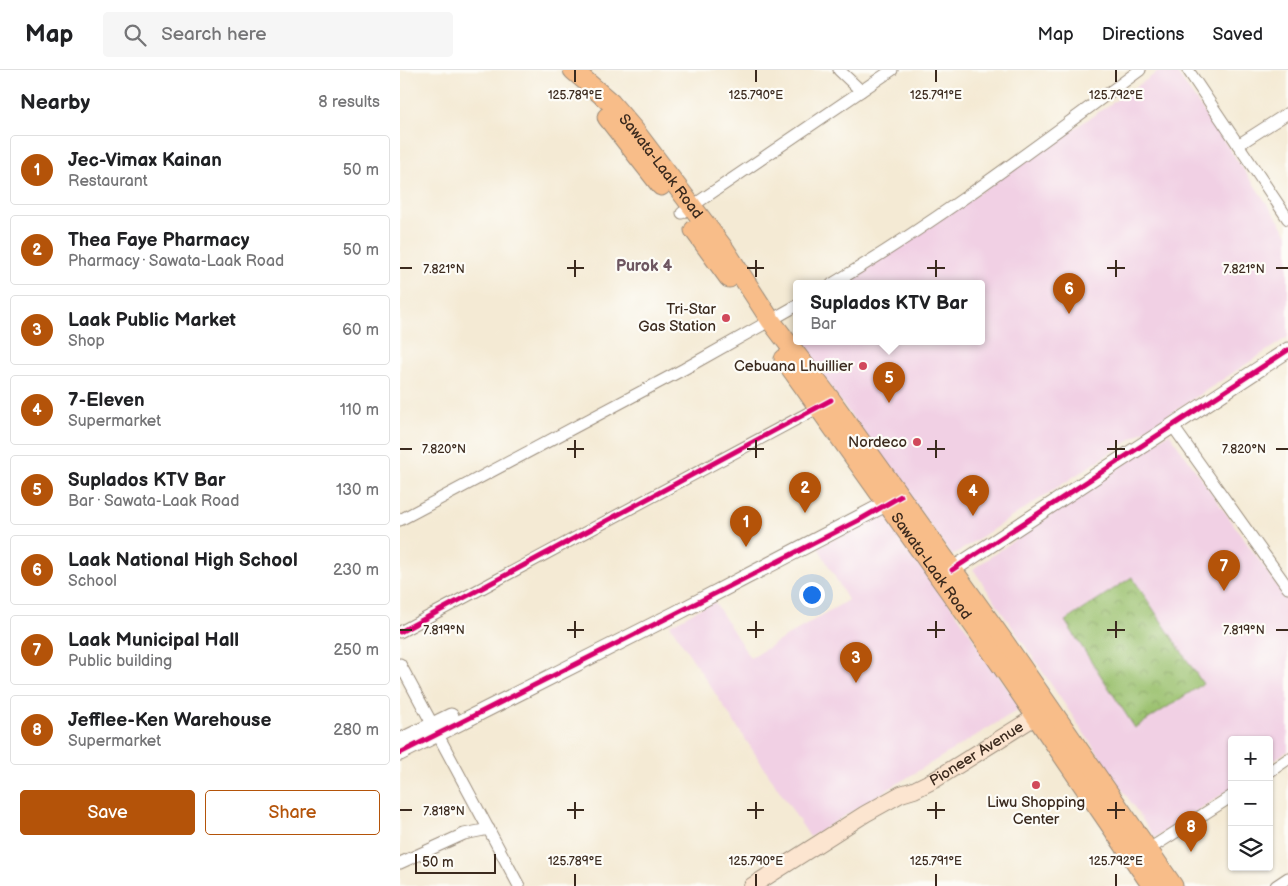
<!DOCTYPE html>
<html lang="en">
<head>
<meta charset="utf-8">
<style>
  :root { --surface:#fff; --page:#f6f6f6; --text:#202124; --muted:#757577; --line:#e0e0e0; --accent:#b45309 }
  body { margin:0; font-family:"Balsamiq Sans",sans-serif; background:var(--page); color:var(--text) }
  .controls { position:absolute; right:15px; bottom:15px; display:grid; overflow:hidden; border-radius:5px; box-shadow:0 1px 4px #0004 }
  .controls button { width:45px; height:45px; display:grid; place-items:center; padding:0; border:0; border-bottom:1px solid var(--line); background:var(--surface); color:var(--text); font:25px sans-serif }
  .scale { position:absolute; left:15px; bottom:12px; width:81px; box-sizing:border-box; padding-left:5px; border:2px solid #3b2a1e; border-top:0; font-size:14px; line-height:18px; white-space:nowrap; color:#3b2a1e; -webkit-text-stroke:4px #fdfcf7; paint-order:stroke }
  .you { position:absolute; left:411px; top:524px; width:18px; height:18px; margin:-12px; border:4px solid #fff; border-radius:50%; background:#1a73e8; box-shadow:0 0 0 8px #1a73e833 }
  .badge { display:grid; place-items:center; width:32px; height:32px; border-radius:50%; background:var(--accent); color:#fff; font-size:16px; font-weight:700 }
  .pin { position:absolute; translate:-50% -41px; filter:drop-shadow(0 1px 2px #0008) }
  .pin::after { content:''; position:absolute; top:26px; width:18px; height:15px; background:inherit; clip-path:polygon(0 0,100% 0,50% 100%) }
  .popup { position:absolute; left:393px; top:210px; width:192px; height:65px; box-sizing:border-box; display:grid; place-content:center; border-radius:5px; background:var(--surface); filter:drop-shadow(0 1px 4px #0005); font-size:16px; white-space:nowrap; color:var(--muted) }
  .popup b { font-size:19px; color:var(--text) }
  .popup::after { content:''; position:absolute; left:50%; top:100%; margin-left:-10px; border:10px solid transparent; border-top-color:var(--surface) }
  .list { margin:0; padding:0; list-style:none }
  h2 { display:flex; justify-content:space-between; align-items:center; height:65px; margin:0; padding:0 20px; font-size:21px }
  h2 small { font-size:16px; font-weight:400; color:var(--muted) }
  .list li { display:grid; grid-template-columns:32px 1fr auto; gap:15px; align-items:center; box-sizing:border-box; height:70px; margin:0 10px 10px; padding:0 10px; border:1px solid var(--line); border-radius:5px }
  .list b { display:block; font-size:19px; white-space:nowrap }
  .list p { margin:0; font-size:16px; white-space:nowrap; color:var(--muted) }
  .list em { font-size:16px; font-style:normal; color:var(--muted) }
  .actions { display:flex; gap:10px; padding:15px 20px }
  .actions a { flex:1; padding:11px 0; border:1px solid var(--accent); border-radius:5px; text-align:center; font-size:18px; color:var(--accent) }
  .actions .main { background:var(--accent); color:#fff }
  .icon { flex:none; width:28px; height:28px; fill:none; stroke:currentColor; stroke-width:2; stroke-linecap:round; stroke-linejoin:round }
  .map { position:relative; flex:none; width:888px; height:816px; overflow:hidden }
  header { display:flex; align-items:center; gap:30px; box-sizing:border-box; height:70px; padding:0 25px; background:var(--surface); border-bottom:1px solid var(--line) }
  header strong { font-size:24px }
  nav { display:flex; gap:28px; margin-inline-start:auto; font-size:18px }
  .search { width:350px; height:45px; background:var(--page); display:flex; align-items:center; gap:12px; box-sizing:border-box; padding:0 18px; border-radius:5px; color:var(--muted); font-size:19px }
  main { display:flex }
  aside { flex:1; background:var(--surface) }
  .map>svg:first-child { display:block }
  .built { fill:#f1d0e4 }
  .park { fill:url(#park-crowns); stroke:#6a7545 }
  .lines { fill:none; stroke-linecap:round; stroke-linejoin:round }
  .minor-casing { stroke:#988a79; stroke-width:13 }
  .tertiary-casing { stroke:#988a79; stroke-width:17 }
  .secondary-casing { stroke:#988a79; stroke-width:18 }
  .primary-casing { stroke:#988a79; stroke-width:21 }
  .minor { stroke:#fff; stroke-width:11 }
  .tertiary { stroke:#fff; stroke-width:15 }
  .secondary { stroke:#fce5d0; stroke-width:16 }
  .primary { stroke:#f8bd89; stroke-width:19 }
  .cycleway-casing { stroke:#fdfcf7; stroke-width:8 }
  .cycleway { stroke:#d6006c; stroke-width:5 }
  .ticks { fill:none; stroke:#3b2a1e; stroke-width:2 }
  .poi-dot { fill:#d1495b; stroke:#fdfcf7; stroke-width:2 }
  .labels { text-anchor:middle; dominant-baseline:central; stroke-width:4.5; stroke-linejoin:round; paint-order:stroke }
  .street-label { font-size:15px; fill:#3b2a1e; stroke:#fdfcf7 }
  .poi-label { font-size:15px; fill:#3b2a1e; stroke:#fdfcf7; text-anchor:end }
  .neighbourhood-label { font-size:16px; font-weight:bold; fill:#6e5661; stroke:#fdfcf7 }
  .ticks-label { font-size:12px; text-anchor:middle; fill:#3b2a1e; stroke:#fdfcf7; stroke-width:4.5; stroke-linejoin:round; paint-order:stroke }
</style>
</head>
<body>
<header>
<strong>Map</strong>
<div class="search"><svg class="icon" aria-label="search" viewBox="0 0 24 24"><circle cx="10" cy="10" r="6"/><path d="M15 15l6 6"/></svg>Search here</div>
<nav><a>Map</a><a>Directions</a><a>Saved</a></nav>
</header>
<main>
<aside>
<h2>Nearby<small>8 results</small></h2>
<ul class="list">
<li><span class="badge">1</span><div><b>Jec-Vimax Kainan</b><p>Restaurant</p></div><em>50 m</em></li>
<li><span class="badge">2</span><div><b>Thea Faye Pharmacy</b><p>Pharmacy · Sawata-Laak Road</p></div><em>50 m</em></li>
<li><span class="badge">3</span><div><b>Laak Public Market</b><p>Shop</p></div><em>60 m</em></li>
<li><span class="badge">4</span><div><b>7-Eleven</b><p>Supermarket</p></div><em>110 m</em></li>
<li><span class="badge">5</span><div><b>Suplados KTV Bar</b><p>Bar · Sawata-Laak Road</p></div><em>130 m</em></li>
<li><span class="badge">6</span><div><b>Laak National High School</b><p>School</p></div><em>230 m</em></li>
<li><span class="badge">7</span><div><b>Laak Municipal Hall</b><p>Public building</p></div><em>250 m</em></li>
<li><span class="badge">8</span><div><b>Jefflee-Ken Warehouse</b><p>Supermarket</p></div><em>280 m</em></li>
</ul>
<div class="actions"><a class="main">Save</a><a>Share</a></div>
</aside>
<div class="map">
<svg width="888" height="816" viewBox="0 0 888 816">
  <defs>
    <pattern id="park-crowns" width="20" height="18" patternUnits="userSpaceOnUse" patternTransform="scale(1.25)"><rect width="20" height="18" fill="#99c06c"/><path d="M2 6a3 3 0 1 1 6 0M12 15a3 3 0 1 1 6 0" fill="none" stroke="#7e9c58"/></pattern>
  </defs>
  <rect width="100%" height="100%" fill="#fdfcf7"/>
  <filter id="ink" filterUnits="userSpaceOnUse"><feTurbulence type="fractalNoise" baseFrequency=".02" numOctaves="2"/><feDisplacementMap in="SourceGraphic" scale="10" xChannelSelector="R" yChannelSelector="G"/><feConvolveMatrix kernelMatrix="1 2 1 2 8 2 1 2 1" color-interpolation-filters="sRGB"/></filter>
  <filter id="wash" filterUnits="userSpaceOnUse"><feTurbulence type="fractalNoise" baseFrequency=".0096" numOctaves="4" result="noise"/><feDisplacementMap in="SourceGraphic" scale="20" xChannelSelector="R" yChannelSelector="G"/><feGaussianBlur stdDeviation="1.12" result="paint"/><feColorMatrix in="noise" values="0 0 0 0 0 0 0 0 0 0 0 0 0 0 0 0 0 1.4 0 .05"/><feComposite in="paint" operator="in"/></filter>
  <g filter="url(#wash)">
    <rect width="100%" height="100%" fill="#f4ead4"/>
    <g class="built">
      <path d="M761,0H775L888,164V267L552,486L398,272H582V214H444Z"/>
      <path d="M769,363L888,531V681L869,693V670H832V718L755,768L573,499Z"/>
      <path d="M486,441L621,638L410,767L270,555L314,531L350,588L448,530L418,477Z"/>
    </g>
    <path class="park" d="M732,507L803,614L735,658L665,551Z"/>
  </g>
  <g filter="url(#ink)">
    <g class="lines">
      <g class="minor-casing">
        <g id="minor">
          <path d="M439,0L461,21"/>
          <path d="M788,0L888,149"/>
          <path d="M838,75L888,43"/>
          <path d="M282,143L492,0"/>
          <path d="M432,214C540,150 639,74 740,0"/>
          <path d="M772,355L888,518"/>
          <path d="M0,450L284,299L396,236"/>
          <path d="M0,562L423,335"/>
          <path d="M0,594L119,816"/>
          <path d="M869,702L888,689"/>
          <path d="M743,783L832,726"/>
          <path d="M0,793L64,764L89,759"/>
          <path d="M876,816L888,808"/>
        </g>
      </g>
      <g class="tertiary-casing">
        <g id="tertiary">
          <path d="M552,500L888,280"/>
          <path d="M0,671L51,646"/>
          <path d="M0,683L275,544L497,428"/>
        </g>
      </g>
      <g class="secondary-casing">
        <g id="secondary">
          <path id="s1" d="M352,816L465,744L501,724L514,720L536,709L646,640"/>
        </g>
      </g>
      <g class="primary-casing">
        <g id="primary">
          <path id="s2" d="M173,0L211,33L235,61L325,180L371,251L431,330L605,573L773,816"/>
          <path d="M207,47L261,116"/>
          <path d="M294,160L329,208"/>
          <path id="s3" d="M384,289L577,560L752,816"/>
        </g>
      </g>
      <use href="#minor" class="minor"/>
      <use href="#tertiary" class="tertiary"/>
      <use href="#secondary" class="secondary"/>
      <use href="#primary" class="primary"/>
      <g class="cycleway-casing">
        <g id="cycleway">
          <path d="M552,500L888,280"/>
          <path d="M0,562L431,330"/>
          <path d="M0,683L275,544L461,449L501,426"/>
        </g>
      </g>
      <use href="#cycleway" class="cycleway"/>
    </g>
  </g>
  <path class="ticks" d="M175,0V12M356,0V12M536,0V12M716,0V12M175,190V207M356,190V207M536,190V207M716,190V207M0,198H12M167,198H184M347,198H364M527,198H545M707,198H725M876,198H888M175,370V388M356,370V388M536,370V388M716,370V388M0,379H12M167,379H184M347,379H364M527,379H545M707,379H725M876,379H888M175,551V568M356,551V568M536,551V568M716,551V568M0,560H12M167,560H184M347,560H364M527,560H545M707,560H725M876,560H888M175,732V749M356,732V749M536,732V749M716,732V749M0,740H12M167,740H184M347,740H364M527,740H545M707,740H725M175,804V816M356,804V816M536,804V816M716,804V816"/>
  <g class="poi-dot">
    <circle cx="326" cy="248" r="5"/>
    <circle cx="463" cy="296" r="5"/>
    <circle cx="517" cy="372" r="5"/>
    <circle cx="636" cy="715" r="5"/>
  </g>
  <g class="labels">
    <g class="street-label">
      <text stroke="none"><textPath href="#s2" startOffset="131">Sawata-Laak Road</textPath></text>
      <text stroke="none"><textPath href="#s3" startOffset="254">Sawata-Laak Road</textPath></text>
      <text stroke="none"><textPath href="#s1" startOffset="261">Pioneer Avenue</textPath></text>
    </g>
    <g class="poi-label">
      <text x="316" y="239">Tri-Star<tspan x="316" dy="17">Gas Station</tspan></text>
      <text x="453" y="296">Cebuana Lhuillier</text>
      <text x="507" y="372">Nordeco</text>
      <text x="636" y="732" text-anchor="middle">Liwu Shopping<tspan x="636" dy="17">Center</tspan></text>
    </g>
    <g class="neighbourhood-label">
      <text x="244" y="196">Purok 4</text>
    </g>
  </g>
  <g class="ticks-label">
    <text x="175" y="29">125.789°E</text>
    <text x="356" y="29">125.790°E</text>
    <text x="536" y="29">125.791°E</text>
    <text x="716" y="29">125.792°E</text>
    <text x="44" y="203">7.821°N</text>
    <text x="844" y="203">7.821°N</text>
    <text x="44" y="383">7.820°N</text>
    <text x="844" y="383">7.820°N</text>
    <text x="44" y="564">7.819°N</text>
    <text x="844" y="564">7.819°N</text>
    <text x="44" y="745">7.818°N</text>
    <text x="175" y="795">125.789°E</text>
    <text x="356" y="795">125.790°E</text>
    <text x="536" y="795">125.791°E</text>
    <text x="716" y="795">125.792°E</text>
  </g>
</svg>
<div class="controls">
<button>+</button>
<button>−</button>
<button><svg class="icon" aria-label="layers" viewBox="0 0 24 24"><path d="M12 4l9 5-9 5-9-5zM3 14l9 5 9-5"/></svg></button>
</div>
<div class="scale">50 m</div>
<div class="you"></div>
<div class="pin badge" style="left:346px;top:477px">1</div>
<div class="pin badge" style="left:405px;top:443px">2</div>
<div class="pin badge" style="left:456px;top:613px">3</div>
<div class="pin badge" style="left:573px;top:446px">4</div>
<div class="pin badge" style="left:489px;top:333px">5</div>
<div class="popup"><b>Suplados KTV Bar</b>Bar</div>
<div class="pin badge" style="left:669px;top:244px">6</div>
<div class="pin badge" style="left:824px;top:521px">7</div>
<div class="pin badge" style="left:791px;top:782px">8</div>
</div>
</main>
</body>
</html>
